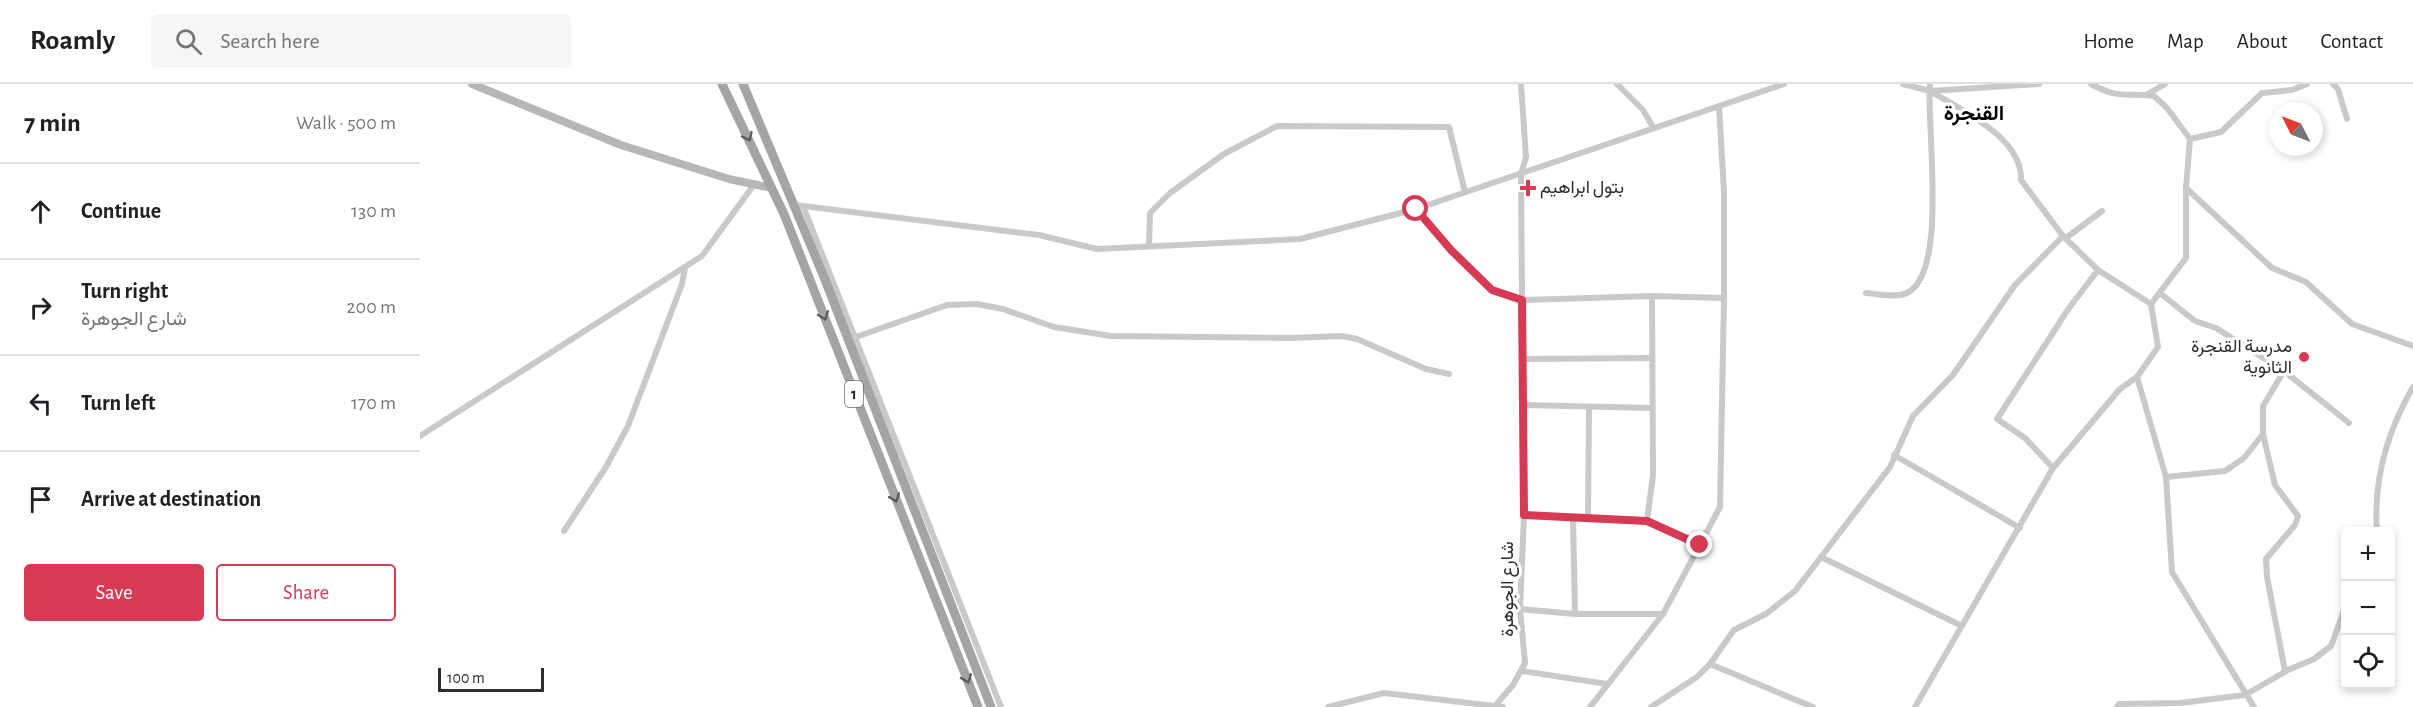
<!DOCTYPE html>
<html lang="en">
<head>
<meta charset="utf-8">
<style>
  :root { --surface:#fff; --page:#f6f6f6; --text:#202124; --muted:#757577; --line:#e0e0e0; --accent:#d73a55 }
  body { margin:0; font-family:"Alegreya Sans",Vazirmatn,sans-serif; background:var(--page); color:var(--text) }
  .controls { position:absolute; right:18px; bottom:18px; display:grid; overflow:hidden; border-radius:6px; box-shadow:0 3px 9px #0003 }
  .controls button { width:54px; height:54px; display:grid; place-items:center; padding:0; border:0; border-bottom:2px solid var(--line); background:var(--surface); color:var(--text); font:30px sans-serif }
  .compass { position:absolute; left:1849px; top:18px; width:54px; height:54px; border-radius:50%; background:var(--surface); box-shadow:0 3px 9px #0003; rotate:312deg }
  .scale { position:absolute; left:18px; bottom:15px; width:106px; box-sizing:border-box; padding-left:6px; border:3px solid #2c2c2c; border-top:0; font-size:16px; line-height:21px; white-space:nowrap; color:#2c2c2c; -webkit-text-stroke:4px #fff; paint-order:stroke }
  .stop { position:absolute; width:18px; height:18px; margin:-14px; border:4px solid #d73a55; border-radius:50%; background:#fff }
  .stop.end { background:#d73a55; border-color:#fff; box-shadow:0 2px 6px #0008 }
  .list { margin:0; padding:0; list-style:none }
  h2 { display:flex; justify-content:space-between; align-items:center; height:78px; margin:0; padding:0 24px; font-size:26px }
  h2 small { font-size:20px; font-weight:400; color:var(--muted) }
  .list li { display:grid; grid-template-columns:39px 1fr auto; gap:18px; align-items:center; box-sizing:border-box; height:96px; padding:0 24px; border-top:2px solid var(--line) }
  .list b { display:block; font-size:22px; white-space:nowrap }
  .list p { margin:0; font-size:20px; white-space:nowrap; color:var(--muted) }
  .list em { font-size:20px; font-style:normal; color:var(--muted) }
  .actions { display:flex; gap:12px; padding:18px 24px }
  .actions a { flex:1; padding:14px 0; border:2px solid var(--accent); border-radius:6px; text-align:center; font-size:21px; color:var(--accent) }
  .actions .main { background:var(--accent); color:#fff }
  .icon { flex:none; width:33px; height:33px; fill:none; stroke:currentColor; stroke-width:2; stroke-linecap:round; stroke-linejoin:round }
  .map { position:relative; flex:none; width:1993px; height:623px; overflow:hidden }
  header { display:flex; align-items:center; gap:36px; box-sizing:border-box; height:84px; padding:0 30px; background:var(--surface); border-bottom:2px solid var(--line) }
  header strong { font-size:28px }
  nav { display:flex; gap:33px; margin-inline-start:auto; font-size:21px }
  .search { width:420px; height:54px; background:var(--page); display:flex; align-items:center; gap:15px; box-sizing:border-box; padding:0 21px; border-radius:6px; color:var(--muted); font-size:22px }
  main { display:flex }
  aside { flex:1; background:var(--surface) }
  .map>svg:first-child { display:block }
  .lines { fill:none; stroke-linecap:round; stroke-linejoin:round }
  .street { stroke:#c9c9c9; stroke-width:6 }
  .secondary { stroke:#b6b6b6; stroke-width:8 }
  .primary { stroke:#a4a4a4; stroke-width:9 }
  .oneway { stroke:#5c5c5c }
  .route { stroke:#d73a55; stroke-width:8 }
  .poi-dot { fill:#d73a55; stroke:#fff; stroke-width:2 }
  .labels { text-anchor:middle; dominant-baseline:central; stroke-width:6; stroke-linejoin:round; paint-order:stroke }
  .shield { fill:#fff; stroke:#6b6b6b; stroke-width:1.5 }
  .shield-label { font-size:16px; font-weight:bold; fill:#2c2c2c }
  .poi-label { font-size:18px; fill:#2c2c2c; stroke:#fff; text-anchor:start }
  .street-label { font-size:18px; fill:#2c2c2c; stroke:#fff }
  .quarter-label { font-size:21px; font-weight:bold; fill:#000; stroke:#fff }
</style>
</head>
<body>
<header>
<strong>Roamly</strong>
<div class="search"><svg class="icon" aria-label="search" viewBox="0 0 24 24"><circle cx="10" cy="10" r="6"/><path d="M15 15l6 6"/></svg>Search here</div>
<nav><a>Home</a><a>Map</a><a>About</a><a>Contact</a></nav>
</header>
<main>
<aside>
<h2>7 min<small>Walk · 500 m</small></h2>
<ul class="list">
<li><svg class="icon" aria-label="ahead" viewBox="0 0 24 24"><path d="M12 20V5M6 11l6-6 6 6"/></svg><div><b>Continue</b></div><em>130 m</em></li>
<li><svg class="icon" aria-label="right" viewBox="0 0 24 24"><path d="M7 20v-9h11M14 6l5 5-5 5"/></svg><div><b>Turn right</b><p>شارع الجوهرة</p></div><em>200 m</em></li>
<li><svg class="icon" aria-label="left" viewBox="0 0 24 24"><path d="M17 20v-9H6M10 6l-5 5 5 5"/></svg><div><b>Turn left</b></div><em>170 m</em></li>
<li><svg class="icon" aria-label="arrive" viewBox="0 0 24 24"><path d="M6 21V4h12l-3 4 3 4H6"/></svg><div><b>Arrive at destination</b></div></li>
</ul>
<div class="actions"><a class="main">Save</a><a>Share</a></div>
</aside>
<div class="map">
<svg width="1993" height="623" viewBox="0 0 1993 623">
  <rect width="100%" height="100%" fill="#fff"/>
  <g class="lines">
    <g class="street">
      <path d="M1197,0L1223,26L1233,43"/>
      <path d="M1483,0L1510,7L1619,0"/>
      <path d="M1671,0C1701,16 1705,8 1734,12L1747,24L1770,55L1766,104V174L1731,220L1738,263L1717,293L1746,393L1752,488L1834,623"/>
      <path d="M1913,0L1918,5L1927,35"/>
      <path d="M1726,11L1745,0"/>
      <path d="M1770,55L1801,48L1842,9L1872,6L1887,0"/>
      <path d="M1766,104L1852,184L1886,198L1932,240L1993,262"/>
      <path d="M375,121L619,151L677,165L880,155L996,125L1364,0"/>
      <path d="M383,122L581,623"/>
      <path d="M996,125L1031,166L1072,206L1102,216L1232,212L1304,214"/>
      <path d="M1643,152L1678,186L1731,220"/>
      <path d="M1646,154L1682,127"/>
      <path d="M729,162L730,129L750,109L804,70L857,42L1029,43L1045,108"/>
      <path d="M1446,209C1457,210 1476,214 1487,209C1529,188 1506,43 1510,0"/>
      <path d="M1740,209L1775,237L1796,244L1864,287L1843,322V350L1824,374L1805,387L1746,393"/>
      <path d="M436,253L527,221L557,220L583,225L634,243L691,252L871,254L922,252L937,255L1006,285L1029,290"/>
      <path d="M1102,275L1232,274"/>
      <path d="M1864,287L1929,339"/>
      <path d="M1102,321L1232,324"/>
      <path d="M1843,350L1855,401L1878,432L1875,441L1846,475L1847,493L1865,587"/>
      <path d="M0,352L282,172L333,102"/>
      <path d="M1474,371L1600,444"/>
      <path d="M1633,384L1605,354L1577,335L1649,224L1678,186"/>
      <path d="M1104,431L1227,437L1280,461"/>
      <path d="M1168,433L1169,324"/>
      <path d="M1153,435L1155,530"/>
      <path d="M1227,437L1233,391L1232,212"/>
      <path d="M144,447L186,383L208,342L262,200L265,184"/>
      <path d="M1957,448C1953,396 1967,348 1993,303"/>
      <path d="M1401,473L1542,542"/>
      <path d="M1100,525L1155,530H1243"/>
      <path d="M1290,580L1393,623"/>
      <path d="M1102,587L1187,600"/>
      <path d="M1075,622L1093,601L1105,579L1100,525L1104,431L1101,90L1106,73L1101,0"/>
      <path d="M908,623L964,609L1083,623"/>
      <path d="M1170,623L1243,530L1300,423L1304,214V108L1299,22"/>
      <path d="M1231,623L1277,593L1290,580L1314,546L1346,530L1375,507L1470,383L1493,332L1533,291L1595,201L1643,152L1601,96C1603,54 1540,25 1510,7"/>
      <path d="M1495,623L1633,384L1700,305L1717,293"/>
      <path d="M1697,623L1699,620L1760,619L1825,611L1868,586L1894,575L1911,562L1926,521"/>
    </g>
    <path class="secondary" d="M52,0L201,61L309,95L352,104"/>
    <g class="primary">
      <path d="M302,0L364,130L558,623"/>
      <path d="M323,0L404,193L571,623"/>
    </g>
  </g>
  <defs><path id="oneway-chevron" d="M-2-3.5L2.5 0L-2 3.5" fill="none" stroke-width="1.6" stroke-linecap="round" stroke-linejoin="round" transform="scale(1.5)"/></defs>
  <g class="oneway">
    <use href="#oneway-chevron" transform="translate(328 53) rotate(65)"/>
    <use href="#oneway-chevron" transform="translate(404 232) rotate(69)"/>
    <use href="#oneway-chevron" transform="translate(475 414) rotate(69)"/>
    <use href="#oneway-chevron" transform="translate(547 595) rotate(69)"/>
  </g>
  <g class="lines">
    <path class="route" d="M996,125L1031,166L1072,206L1102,216L1104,431L1227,437L1280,461"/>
  </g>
  <g class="poi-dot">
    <path d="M1105 95h6v6h6v6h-6v6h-6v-6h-6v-6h6z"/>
    <circle cx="1884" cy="273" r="6"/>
  </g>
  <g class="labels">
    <rect class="shield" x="425" y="297" width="18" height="26" rx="4.5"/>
    <g class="shield-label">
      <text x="434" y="310">1</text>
    </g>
    <g class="poi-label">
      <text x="1120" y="104">بتول ابراهيم</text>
      <text x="1872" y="263" text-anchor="end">مدرسة القنجرة<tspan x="1872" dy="21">الثانوية</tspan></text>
    </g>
    <g class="street-label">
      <text transform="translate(1088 505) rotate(-90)">شارع الجوهرة</text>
    </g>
    <g class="quarter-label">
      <text x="1554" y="29">القنجرة</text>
    </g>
  </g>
</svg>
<div class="controls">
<button>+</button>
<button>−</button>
<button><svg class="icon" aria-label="locate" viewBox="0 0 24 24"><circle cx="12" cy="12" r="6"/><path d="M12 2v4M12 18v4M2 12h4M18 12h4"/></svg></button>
</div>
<svg class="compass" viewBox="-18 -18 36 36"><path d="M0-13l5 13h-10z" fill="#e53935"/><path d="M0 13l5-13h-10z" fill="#757577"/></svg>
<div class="scale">100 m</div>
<div class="stop" style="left:996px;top:125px"></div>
<div class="stop end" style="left:1280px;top:461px"></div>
</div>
</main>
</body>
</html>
